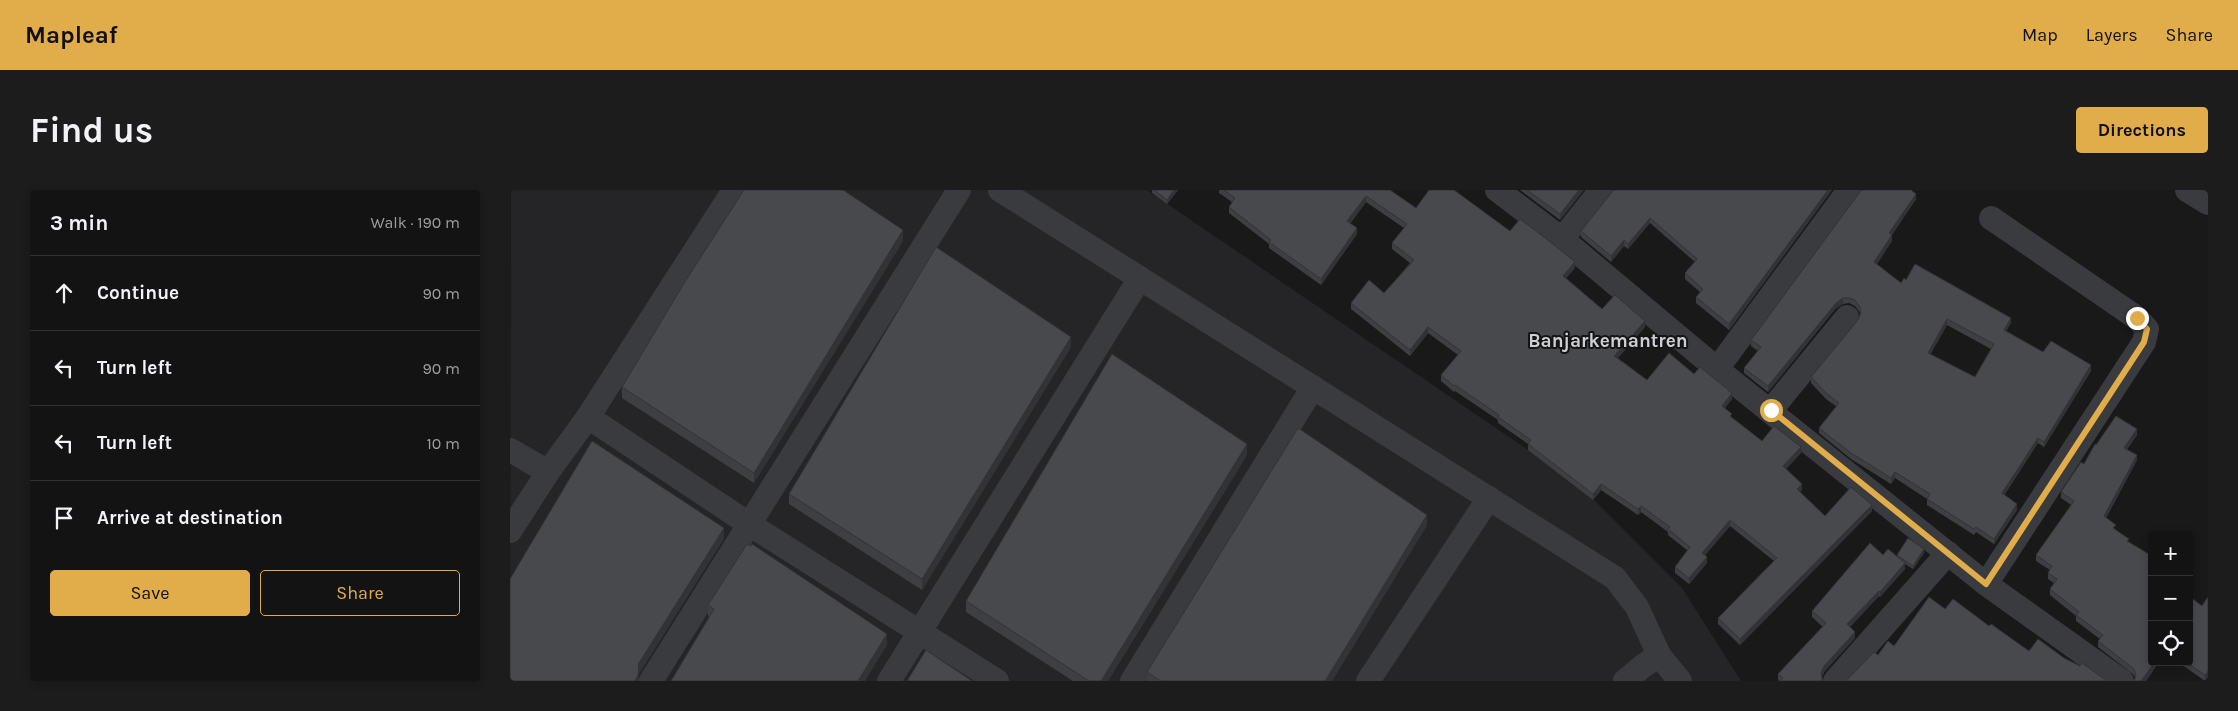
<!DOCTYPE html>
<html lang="en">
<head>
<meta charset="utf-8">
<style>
  :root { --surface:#131314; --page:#1c1c1d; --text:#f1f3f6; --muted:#9d9ea0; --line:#323234; --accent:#e1ad4a }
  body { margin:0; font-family:Karla,sans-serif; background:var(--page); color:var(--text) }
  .controls { position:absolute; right:15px; bottom:15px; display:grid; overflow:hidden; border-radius:5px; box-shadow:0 2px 8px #0003 }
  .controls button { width:45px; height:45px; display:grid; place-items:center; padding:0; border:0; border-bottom:1px solid var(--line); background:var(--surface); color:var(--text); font:25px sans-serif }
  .stop { position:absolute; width:15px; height:15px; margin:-11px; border:4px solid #e1ad4a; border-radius:50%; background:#fff }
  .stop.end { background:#e1ad4a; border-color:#fff; box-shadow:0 1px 5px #0008 }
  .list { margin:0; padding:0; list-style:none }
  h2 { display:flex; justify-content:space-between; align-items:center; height:65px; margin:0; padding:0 20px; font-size:21px }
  h2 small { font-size:16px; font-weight:400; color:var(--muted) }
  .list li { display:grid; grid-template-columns:32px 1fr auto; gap:15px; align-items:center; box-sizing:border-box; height:75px; padding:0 20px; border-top:1px solid var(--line) }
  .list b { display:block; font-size:19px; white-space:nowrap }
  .list em { font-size:16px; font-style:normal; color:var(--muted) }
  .actions { display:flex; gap:10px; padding:15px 20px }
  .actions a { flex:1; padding:11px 0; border:1px solid var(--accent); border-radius:5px; text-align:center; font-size:18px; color:var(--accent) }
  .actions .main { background:var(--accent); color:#111 }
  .icon { flex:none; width:28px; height:28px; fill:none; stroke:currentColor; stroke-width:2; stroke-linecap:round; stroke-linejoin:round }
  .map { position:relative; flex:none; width:1698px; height:491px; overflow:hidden; border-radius:5px }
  header { display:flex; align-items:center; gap:30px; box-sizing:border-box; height:70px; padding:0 25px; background:var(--accent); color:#111 }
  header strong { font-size:24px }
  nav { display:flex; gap:28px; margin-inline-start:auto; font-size:18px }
  .intro { display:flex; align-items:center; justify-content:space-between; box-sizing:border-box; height:120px; padding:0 30px }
  h1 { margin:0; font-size:35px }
  .button { padding:12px 22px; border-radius:5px; background:var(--accent); color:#111; font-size:18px; font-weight:700 }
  main { display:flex; gap:30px; padding:0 30px }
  aside { flex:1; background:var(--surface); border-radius:5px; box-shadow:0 2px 8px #0003 }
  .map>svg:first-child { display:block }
  .built { fill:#252527 }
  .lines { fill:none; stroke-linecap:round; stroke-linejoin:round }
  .minor { stroke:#3a3b3f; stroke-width:24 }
  .wall { fill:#3e3f42; fill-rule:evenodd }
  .shaded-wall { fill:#323336 }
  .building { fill:#48494d; stroke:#323336; fill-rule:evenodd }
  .route { stroke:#e1ad4a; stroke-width:6 }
  .labels { text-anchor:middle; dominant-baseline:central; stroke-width:4; stroke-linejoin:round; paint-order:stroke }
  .quarter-label { font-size:19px; font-weight:bold; fill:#cdcfd5; stroke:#141415 }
</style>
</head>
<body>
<header>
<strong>Mapleaf</strong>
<nav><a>Map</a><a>Layers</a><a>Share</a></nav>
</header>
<div class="intro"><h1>Find us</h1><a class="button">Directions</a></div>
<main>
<aside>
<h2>3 min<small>Walk · 190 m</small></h2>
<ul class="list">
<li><svg class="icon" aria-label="ahead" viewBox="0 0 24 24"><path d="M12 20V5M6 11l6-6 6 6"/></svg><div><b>Continue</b></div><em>90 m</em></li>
<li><svg class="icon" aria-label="left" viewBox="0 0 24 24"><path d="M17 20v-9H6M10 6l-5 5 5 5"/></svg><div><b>Turn left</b></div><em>90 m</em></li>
<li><svg class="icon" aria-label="left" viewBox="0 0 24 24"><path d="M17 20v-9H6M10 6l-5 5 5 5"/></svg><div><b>Turn left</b></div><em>10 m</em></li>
<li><svg class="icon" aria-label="arrive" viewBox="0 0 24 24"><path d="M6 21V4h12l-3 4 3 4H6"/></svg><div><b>Arrive at destination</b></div></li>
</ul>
<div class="actions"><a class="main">Save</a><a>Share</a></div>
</aside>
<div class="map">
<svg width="1698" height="491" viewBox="0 0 1698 491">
  <rect width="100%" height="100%" fill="#19191a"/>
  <path class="built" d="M1,0H637L1068,294L1172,398L1231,491H0Z"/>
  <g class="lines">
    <g class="minor">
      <path d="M490,0L1105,388L1127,417L1149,465L1170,491"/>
      <path d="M987,0L1052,49L1207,179L1476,394L1612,491"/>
      <path d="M1677,0L1698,13"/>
      <path d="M1052,49L1091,0"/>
      <path d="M1207,179L1339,0"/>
      <path d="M1261,220L1337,127"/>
      <path d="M78,227L239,334L487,491"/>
      <path d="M0,260L38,282"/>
      <path d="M0,341L38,282L78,227L224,0"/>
      <path d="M1476,394L1634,152L1637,139L1627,128L1481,28"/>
      <path d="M141,491L449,0"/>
      <path d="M379,491L630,88"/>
      <path d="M622,491L803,197"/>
      <path d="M858,491L979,308"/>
      <path d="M1115,491L1133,476L1149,465"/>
      <path d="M1325,491L1438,363"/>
    </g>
  </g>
  <g class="wall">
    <path d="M642,0H668L657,14L642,3Z"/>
    <path d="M709,0H880L906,18L1000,41L1065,78L1056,88L1092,119L1135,137L1108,168L1137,190L1184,184L1222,209L1215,218L1222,228L1252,251L1291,263L1276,279L1292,300L1290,302L1315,326L1362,321L1230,455L1208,434V428L1264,371L1220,336L1195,365L1197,373L1179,394L1165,383V377L1178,361L1158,345V342L1131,322L1128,325L1091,300L1083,310L1018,260V254L988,233V230L945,201L944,202L931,191V185L948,165L918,143L900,166L841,119V113L874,103L900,73L882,59V53L894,38L856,12L840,34L847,44L811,95L759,58V54L719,23V17L722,12L709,3Z"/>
    <path d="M1010,0H1074L1050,30Z"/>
    <path d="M1322,0L1219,140L1186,113V107L1190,102L1175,89V83L1185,72L1140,33L1118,59L1114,56L1101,72L1071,47V41L1102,2Z"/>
    <path d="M1350,2L1406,9L1382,45V51L1367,74L1391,93L1501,133L1496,141L1533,162L1581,181L1534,257L1528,253L1494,305L1507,320L1484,354L1466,342L1464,345L1417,315V309L1385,288L1381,294L1341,269L1309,243V238L1327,217L1316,209L1301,193V187L1348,130L1350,123L1345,116L1339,113L1333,114L1326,118L1258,202L1234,183V178L1248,161L1241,156V150ZM1437,135L1481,159L1465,187L1420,164Z"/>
    <path d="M393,51L244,293L112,208V197Z"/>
    <path d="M561,157L412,400L279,314V304Z"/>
    <path d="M1627,245L1617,259L1627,270L1596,328L1606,340L1619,352L1649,472L1636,491H1624L1625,488L1624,485L1588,457V451L1590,449L1566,431V426L1540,405V399L1544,393L1538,389V383L1540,380L1526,371V365L1561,315L1551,308V302L1574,274L1586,255Z"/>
    <path d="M737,265L598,491H563L456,422V411Z"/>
    <path d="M917,335L822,491H637V482Z"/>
    <path d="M1414,363L1403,379L1395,374V379L1370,407L1369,406L1340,437L1345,448L1314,482L1312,488L1313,491H1269L1268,490V484L1313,437L1302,427V421L1373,365L1387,366V365Z"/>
    <path d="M1698,407V487L1695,491L1668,472H1679L1692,416Z"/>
    <path d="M198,415L377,455L199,427L198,426Z"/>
  </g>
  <g class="shaded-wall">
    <path d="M664,0H668L657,14V10Z"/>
    <path d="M1069,0H1074L1050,30V24Z"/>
    <path d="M1318,0H1322L1219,140V134Z"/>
    <path d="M1406,4V9L1379,49V43Z"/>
    <path d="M856,6V12L837,37V31Z"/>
    <path d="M1140,28V33L1118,59V54Z"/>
    <path d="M847,38V44L811,95V89Z"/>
    <path d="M393,40V51L244,293V283Z"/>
    <path d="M1382,45V51L1364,78V72Z"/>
    <path d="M1114,50V56L1101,72V66Z"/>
    <path d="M1065,72V78L1053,92V86Z"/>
    <path d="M1333,108V114L1326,118L1258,202V196L1326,113Z"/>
    <path d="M1501,128V133L1494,145V140Z"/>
    <path d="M1437,129V135L1418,169V163Z"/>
    <path d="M1135,131V137L1104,172V166Z"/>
    <path d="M918,137V143L900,166V160Z"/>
    <path d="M561,147V157L412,400V389Z"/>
    <path d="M1581,175V181L1534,257V252Z"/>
    <path d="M1222,203V209L1212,222V216Z"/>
    <path d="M1627,239V245L1614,264V258Z"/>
    <path d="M1528,248V253L1492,309V303Z"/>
    <path d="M737,254V265L598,491H591Z"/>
    <path d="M1291,257V263L1273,282V276Z"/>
    <path d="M1627,265V270L1594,332V326Z"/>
    <path d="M1385,282V288L1381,294V288Z"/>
    <path d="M1091,294V300L1083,310V304Z"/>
    <path d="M1292,294V300L1287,305V299Z"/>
    <path d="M1507,314V320L1484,354V349Z"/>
    <path d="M1362,315V321L1230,455V449Z"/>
    <path d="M1131,316V322L1128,325V319Z"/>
    <path d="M917,325V335L822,491H815Z"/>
    <path d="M1220,330V336L1192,369V363Z"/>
    <path d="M214,338V349L129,484V491H125L129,473Z"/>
    <path d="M1414,359V363L1403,379V376Z"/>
    <path d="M1197,367V373L1179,394V388Z"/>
    <path d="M1395,373V379L1370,407V402Z"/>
    <path d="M1369,401V406L1337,440V434Z"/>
    <path d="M1345,442V448L1314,482L1311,489V483L1314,476Z"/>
    <path d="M377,444V455L355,491H348Z"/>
    <path d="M1645,472H1649L1636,491H1631Z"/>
    <path d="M1698,481V487L1695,491V485Z"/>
  </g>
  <g class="building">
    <path d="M234,0H333L393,40L244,283L112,197L176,90Z"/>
    <path d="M644,0H664L657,10Z"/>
    <path d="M714,0H880L906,18L919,0H944L1000,41L1010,29L1043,54L1065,72L1053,86L1092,119L1105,105L1135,131L1104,166L1137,190L1159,163L1184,184L1190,177L1222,203L1212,216L1222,224L1220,226L1252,251L1264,236L1291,257L1273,276L1292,294L1287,299L1315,326L1341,297L1362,315L1230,449L1208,428L1267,368L1220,330L1192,363L1197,367L1179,388L1165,377L1180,357L1158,339L1160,337L1131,316L1128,319L1091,294L1083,304L1018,254L1021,250L988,227L989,225L945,195L944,196L931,185L951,161L918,137L900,160L841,113L859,90L874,103L904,70L882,53L897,34L856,6L837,31L847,38L811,89L759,52L761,50L719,17L725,8Z"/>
    <path d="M1017,0H1069L1050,24Z"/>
    <path d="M1103,0H1318L1219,134L1186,107L1193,99L1175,83L1187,69L1140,28L1118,54L1114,50L1101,66L1071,41L1102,2Z"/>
    <path d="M1351,0H1401L1406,4L1379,43L1382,45L1364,72L1391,93L1394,88L1396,90L1405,74L1501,128L1494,140L1533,162L1541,151L1581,175L1534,252L1528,248L1492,303L1507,314L1484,349L1466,337L1464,339L1417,309L1420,304L1385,282L1381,288L1341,263L1309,238L1329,213L1316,203L1301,187L1348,130L1351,123L1350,117L1345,110L1339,108H1333L1326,113L1258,196L1234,178L1251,157L1241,150L1350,2ZM1437,129L1484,154L1465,187L1418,163Z"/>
    <path d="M426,57L561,147L412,389L279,304Z"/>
    <path d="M602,164L737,254L591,491H579L456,411Z"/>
    <path d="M1606,226L1627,239L1614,258L1627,265L1594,326L1606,335L1603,338L1619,349L1617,351L1642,366V472H1645L1631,491H1624L1626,486L1624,479L1588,451L1593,445L1566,425L1569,422L1540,399L1547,389L1538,383L1542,376L1526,365L1564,311L1551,302L1571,272L1574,274L1585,254L1586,255Z"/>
    <path d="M788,238L917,325L815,491H651L637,482Z"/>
    <path d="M82,251L214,338L129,473L128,485L125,491H0V389Z"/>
    <path d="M1398,348L1414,359L1403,376L1387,365Z"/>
    <path d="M1360,353L1373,365L1378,359L1395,373L1370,402L1369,401L1337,434L1345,442L1314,476L1311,483L1312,489L1313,491H1270L1273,488L1268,484L1316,433L1302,421Z"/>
    <path d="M237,354L241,356L242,354L377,444L348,491H161L204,419L198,415Z"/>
    <path d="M1679,406L1692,416L1698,407V481L1695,485L1676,472H1679Z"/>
    <path d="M1419,407L1435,419L1443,409L1479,436L1481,434L1519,461L1528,449L1554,468L1570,476L1572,473L1597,491H1336L1364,462L1368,465L1378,451L1384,456Z"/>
    <path d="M416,460L462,491H397Z"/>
  </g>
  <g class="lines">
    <path class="route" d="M1261,220L1476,394L1634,152L1637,139L1627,128"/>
  </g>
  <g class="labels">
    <g class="quarter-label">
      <text x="1098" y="151">Banjarkemantren</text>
    </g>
  </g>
</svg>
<div class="controls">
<button>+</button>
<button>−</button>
<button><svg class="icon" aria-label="locate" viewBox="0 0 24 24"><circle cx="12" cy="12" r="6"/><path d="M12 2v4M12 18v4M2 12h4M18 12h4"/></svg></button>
</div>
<div class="stop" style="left:1261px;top:220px"></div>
<div class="stop end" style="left:1627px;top:128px"></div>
</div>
</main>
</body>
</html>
